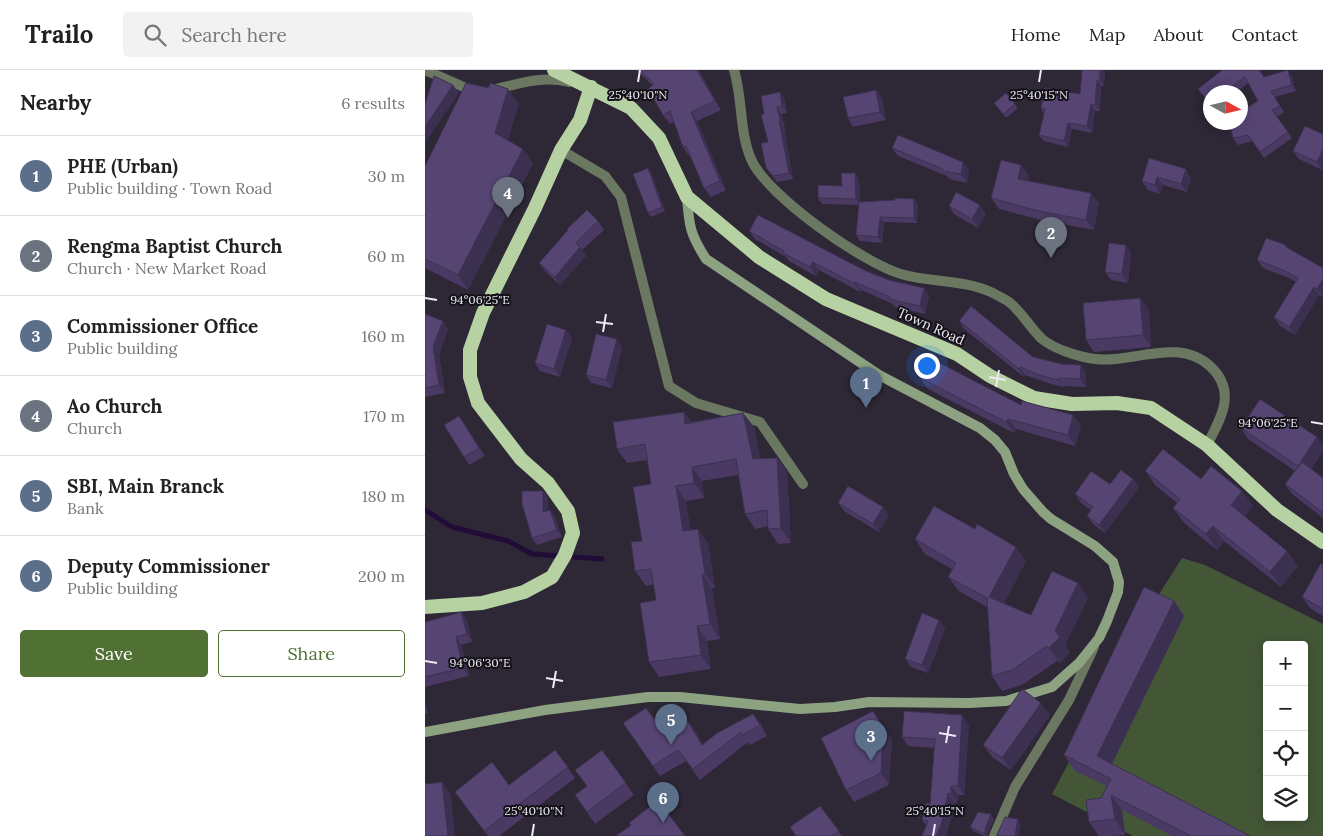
<!DOCTYPE html>
<html lang="en">
<head>
<meta charset="utf-8">
<style>
  :root { --surface:#fff; --page:#f2f2f2; --text:#222; --muted:#767676; --line:#e0e0e0; --accent:#507034 }
  body { margin:0; font-family:Lora,serif; background:var(--page); color:var(--text) }
  .controls { position:absolute; right:15px; bottom:15px; display:grid; overflow:hidden; border-radius:5px; box-shadow:0 2px 12px #0003 }
  .controls button { width:45px; height:45px; display:grid; place-items:center; padding:0; border:0; border-bottom:1px solid var(--line); background:var(--surface); color:var(--text); font:25px sans-serif }
  .compass { position:absolute; left:778px; top:15px; width:45px; height:45px; border-radius:50%; background:var(--surface); box-shadow:0 2px 12px #0003; rotate:98deg }
  .you { position:absolute; left:501px; top:295px; width:18px; height:18px; margin:-12px; border:4px solid #fff; border-radius:50%; background:#1a73e8; box-shadow:0 0 0 8px #1a73e833 }
  .badge { display:grid; place-items:center; width:32px; height:32px; border-radius:50%; background:var(--accent); color:#fff; font-size:16px; font-weight:700 }
  .pin { position:absolute; translate:-50% -41px; filter:drop-shadow(0 1px 2px #0008) }
  .pin::after { content:''; position:absolute; top:26px; width:18px; height:15px; background:inherit; clip-path:polygon(0 0,100% 0,50% 100%) }
  .list { margin:0; padding:0; list-style:none }
  h2 { display:flex; justify-content:space-between; align-items:center; height:65px; margin:0; padding:0 20px; font-size:21px }
  h2 small { font-size:16px; font-weight:400; color:var(--muted) }
  .list li { display:grid; grid-template-columns:32px 1fr auto; gap:15px; align-items:center; box-sizing:border-box; height:80px; padding:0 20px; border-top:1px solid var(--line) }
  .list b { display:block; font-size:19px; white-space:nowrap }
  .list p { margin:0; font-size:16px; white-space:nowrap; color:var(--muted) }
  .list em { font-size:16px; font-style:normal; color:var(--muted) }
  .actions { display:flex; gap:10px; padding:15px 20px }
  .actions a { flex:1; padding:11px 0; border:1px solid var(--accent); border-radius:5px; text-align:center; font-size:18px; color:var(--accent) }
  .actions .main { background:var(--accent); color:#fff }
  .icon { flex:none; width:28px; height:28px; fill:none; stroke:currentColor; stroke-width:2; stroke-linecap:round; stroke-linejoin:round }
  .map { position:relative; flex:none; width:898px; height:766px; overflow:hidden }
  header { display:flex; align-items:center; gap:30px; box-sizing:border-box; height:70px; padding:0 25px; background:var(--surface); border-bottom:1px solid var(--line) }
  header strong { font-size:24px }
  nav { display:flex; gap:28px; margin-inline-start:auto; font-size:18px }
  .search { width:350px; height:45px; background:var(--page); display:flex; align-items:center; gap:12px; box-sizing:border-box; padding:0 18px; border-radius:5px; color:var(--muted); font-size:19px }
  main { display:flex }
  aside { flex:1; background:var(--surface) }
  .map>svg:first-child { display:block }
  .green { fill:#435736; fill-rule:evenodd }
  .lines { fill:none; stroke-linecap:round; stroke-linejoin:round }
  .stream { stroke:#200c36; stroke-width:5 }
  .minor { stroke:#6a7761; stroke-width:10 }
  .tertiary { stroke:#6a7761; stroke-width:10 }
  .secondary { stroke:#8da280; stroke-width:10 }
  .trunk { stroke:#b6d2a2; stroke-width:14 }
  .wall { fill:#4a3a63 }
  .shaded-wall { fill:#3c3050 }
  .building { fill:#564473; stroke:#3c3050 }
  .ticks { fill:none; stroke:#edeaf4; stroke-width:2 }
  .labels { text-anchor:middle; dominant-baseline:central; stroke-width:4; stroke-linejoin:round; paint-order:stroke }
  .street-label { font-size:14px; fill:#edeaf4; stroke:#141218 }
  .ticks-label { font-size:12px; text-anchor:middle; fill:#edeaf4; stroke:#141218; stroke-width:4; stroke-linejoin:round; paint-order:stroke }
</style>
</head>
<body>
<header>
<strong>Trailo</strong>
<div class="search"><svg class="icon" aria-label="search" viewBox="0 0 24 24"><circle cx="10" cy="10" r="6"/><path d="M15 15l6 6"/></svg>Search here</div>
<nav><a>Home</a><a>Map</a><a>About</a><a>Contact</a></nav>
</header>
<main>
<aside>
<h2>Nearby<small>6 results</small></h2>
<ul class="list">
<li><span class="badge" style="background:#5c6f8a">1</span><div><b>PHE (Urban)</b><p>Public building · Town Road</p></div><em>30 m</em></li>
<li><span class="badge" style="background:#6b7280">2</span><div><b>Rengma Baptist Church</b><p>Church · New Market Road</p></div><em>60 m</em></li>
<li><span class="badge" style="background:#5c6f8a">3</span><div><b>Commissioner Office</b><p>Public building</p></div><em>160 m</em></li>
<li><span class="badge" style="background:#6b7280">4</span><div><b>Ao Church</b><p>Church</p></div><em>170 m</em></li>
<li><span class="badge" style="background:#5c6f8a">5</span><div><b>SBI, Main Branck</b><p>Bank</p></div><em>180 m</em></li>
<li><span class="badge" style="background:#5c6f8a">6</span><div><b>Deputy Commissioner</b><p>Public building</p></div><em>200 m</em></li>
</ul>
<div class="actions"><a class="main">Save</a><a>Share</a></div>
</aside>
<div class="map">
<svg width="898" height="766" viewBox="0 0 898 766">
  <rect width="100%" height="100%" fill="#2d2736"/>
  <path class="green" d="M757,488L780,495L898,554V766H708L627,724L729,532ZM842,575H879V747H842Z"/>
  <g class="lines">
    <path class="stream" d="M0,440L27,457L83,471L107,484L177,489"/>
    <g class="minor">
      <path d="M0,0L41,18L50,20"/>
      <path d="M67,20C93,14 117,5 144,12"/>
      <path d="M136,80L180,106L196,127L244,316L271,333L335,352L378,414"/>
    </g>
    <g class="tertiary">
      <path d="M309,0C318,29 314,61 326,89C341,125 438,193 476,204C506,213 539,209 568,223C573,226 580,229 584,232C597,242 605,258 617,269C629,279 654,287 670,289C708,294 753,266 786,297C812,322 796,348 782,375"/>
      <path d="M569,766L590,717L644,630L669,577"/>
    </g>
    <path class="secondary" d="M0,662L120,640L223,627H255L375,639L410,637L444,632L544,633L581,631L627,617L654,593L674,568L682,551L693,522L694,512L688,492L670,476L626,449L618,442L598,419L589,404L580,382L570,370L555,358L454,305L281,189C265,164 264,156 262,127"/>
    <g class="trunk">
      <path d="M129,0L206,38L234,68L262,127L334,187L401,229L532,284L565,306L609,328L647,334L692,333L726,338L782,375L852,440L898,472"/>
      <path d="M0,537L57,533L99,522L127,507L140,485L148,463L143,441L123,413L96,389L53,333L45,307V280L58,243L110,138L136,80L155,50L166,17"/>
    </g>
  </g>
  <g class="wall">
    <path d="M211,0H274L296,40L272,51L301,120L286,127L279,118L266,86L265,87L258,77L249,52L245,54L238,45L227,15Z"/>
    <path d="M680,0L679,16H676L675,41H670L667,63L647,59L643,77L619,71L614,65L619,44L616,38L655,24Z"/>
    <path d="M797,0H835L839,7H867L871,21L850,27L859,42L852,47L867,68L839,88L827,71L813,75L808,68L833,31L823,13L812,22H786V36L773,19Z"/>
    <path d="M451,20L457,28L461,50L428,57L423,48Z"/>
    <path d="M355,22L359,28L362,43L356,44L360,57H359L368,109L352,112L341,98L343,72L339,44Z"/>
    <path d="M94,33L83,70L108,93L43,220L0,198V96Z"/>
    <path d="M569,33L590,34L593,38L581,48Z"/>
    <path d="M898,64V99L897,100L874,89L868,81Z"/>
    <path d="M467,78L544,100L542,113L524,109L522,106L473,86Z"/>
    <path d="M724,88L766,108L762,122L738,115L735,124L723,120L717,111Z"/>
    <path d="M596,95L604,106L602,110L674,133L669,160L616,150L574,139L566,128Z"/>
    <path d="M226,102L240,141L226,147L223,143Z"/>
    <path d="M430,103L434,109L435,132L489,129L493,134L492,153L459,152L457,173L435,171L431,165L434,135L397,134L393,128L417,116Z"/>
    <path d="M524,136L561,143L553,158L529,144Z"/>
    <path d="M173,151L179,160L157,180L161,186L135,215L120,201L114,193Z"/>
    <path d="M324,161L441,201L464,210L499,218L504,226L500,244L470,237L468,234L436,220L435,222L394,200L391,206L364,191L361,187L330,169Z"/>
    <path d="M701,175L706,184L703,213L686,210L680,202Z"/>
    <path d="M861,175L863,178L898,198V227L894,225L870,265L855,256L849,247L871,212L864,208L838,198L832,190Z"/>
    <path d="M715,228L724,240L726,277L669,282L661,270Z"/>
    <path d="M0,244L23,259L14,285L20,323L0,327Z"/>
    <path d="M534,251L608,287L661,303V317L638,316V317L623,313L600,305L599,307L539,259Z"/>
    <path d="M147,268L135,307L115,301L110,293Z"/>
    <path d="M197,278L187,318L166,313L161,305Z"/>
    <path d="M495,308L596,335L648,345L656,356L650,376L591,359L589,363L503,319Z"/>
    <path d="M259,342L266,352L318,343L329,357L335,388H352L362,402L366,473L353,474L343,459V456L330,459L320,444L313,405L277,411L279,428L261,431L265,460L273,459L283,473L290,518H287L295,569L282,571L286,599L234,607L224,592L231,530L229,514L221,516L210,501L217,471L226,414L222,390L202,393L192,379Z"/>
    <path d="M34,346L60,386L44,395L39,387Z"/>
    <path d="M816,358L898,376V381L886,399L898,408V448L867,424L860,414L870,401L823,369Z"/>
    <path d="M720,401L776,409L817,421L828,436L820,446L873,496L856,517L799,471L792,480L759,453L748,438L752,433L731,416Z"/>
    <path d="M708,409L714,417L680,463L668,454L662,446L666,440L656,433L650,424L685,414Z"/>
    <path d="M118,421L123,428V441L125,440L130,447L137,467L112,475L107,468Z"/>
    <path d="M413,433L458,437L464,445L454,462L419,441Z"/>
    <path d="M490,469L601,491L579,533L606,545L663,528L640,575L645,582L635,593L632,591L597,615L577,621L567,606L562,537L534,521L523,507L527,499L500,484Z"/>
    <path d="M898,495V546L885,538L877,527Z"/>
    <path d="M749,531L759,546L686,694L825,766H747L697,740L700,765L688,766H674L664,752L682,716L650,701L639,685Z"/>
    <path d="M36,542L42,551L47,572L36,575L44,606L0,617V552Z"/>
    <path d="M514,550L520,558L503,603L486,597L480,589Z"/>
    <path d="M0,630L3,643L0,644Z"/>
    <path d="M448,641L456,653L467,670L464,715L429,732L421,720Z"/>
    <path d="M328,644L336,654L342,666L325,675L323,672L275,710L261,691L235,706L198,653L238,661L268,657L278,675Z"/>
    <path d="M625,645L586,700L567,687L558,675Z"/>
    <path d="M544,655L539,725H533L532,733H530L521,766H497L501,755L497,750L505,734L509,678L483,676L477,667Z"/>
    <path d="M130,680L150,708L74,766H63L30,722L84,715Z"/>
    <path d="M177,680L209,725L170,754L150,725L162,716Z"/>
    <path d="M395,736L417,766H371Z"/>
    <path d="M569,749L563,763V766H559L548,761L545,757Z"/>
  </g>
  <g class="shaded-wall">
    <path d="M272,0H274L296,40L290,31Z"/>
    <path d="M675,0H680L679,16L675,10Z"/>
    <path d="M863,0L867,7L871,21L867,15Z"/>
    <path d="M672,10L676,16L675,41L670,35Z"/>
    <path d="M28,15L34,23L0,73V57Z"/>
    <path d="M83,19L94,33L81,77L70,63Z"/>
    <path d="M451,20L457,28L461,50L455,42Z"/>
    <path d="M355,22L359,28L362,43L357,36Z"/>
    <path d="M666,34L670,41L667,63L662,56Z"/>
    <path d="M352,37L356,44L360,57L355,50Z"/>
    <path d="M266,42L272,51L301,120L295,111Z"/>
    <path d="M354,50L359,57L368,109L364,103Z"/>
    <path d="M643,53L647,59L643,77L639,71Z"/>
    <path d="M98,79L108,93L43,220L33,205Z"/>
    <path d="M898,79V99L897,100L892,92Z"/>
    <path d="M538,92L544,100L542,113L536,104Z"/>
    <path d="M596,95L604,106L600,119L593,109Z"/>
    <path d="M223,98L226,102L240,141L237,137Z"/>
    <path d="M761,99L766,108L762,122L756,114Z"/>
    <path d="M430,103L434,109L436,135L431,129Z"/>
    <path d="M732,107L738,115L735,124L730,115Z"/>
    <path d="M666,123L674,133L669,160L661,150Z"/>
    <path d="M489,129L493,134L492,153L489,148Z"/>
    <path d="M555,135L561,143L553,158L547,149Z"/>
    <path d="M455,147L459,152L457,173L453,167Z"/>
    <path d="M701,175L706,184L703,213L697,204Z"/>
    <path d="M155,177L161,186L135,215L130,207Z"/>
    <path d="M388,192L394,200L391,206L385,197Z"/>
    <path d="M898,209V227L892,219Z"/>
    <path d="M430,212L436,220L435,222L430,214Z"/>
    <path d="M889,217L894,225L870,265L864,257Z"/>
    <path d="M499,218L504,226L500,244L495,236Z"/>
    <path d="M715,228L724,240L726,277L718,265Z"/>
    <path d="M18,251L23,259L14,285L20,323L14,315L8,276Z"/>
    <path d="M141,260L147,268L135,307L129,299Z"/>
    <path d="M192,269L197,278L187,318L181,310Z"/>
    <path d="M656,295L661,303V317L655,309Z"/>
    <path d="M595,297L600,305L599,307L594,299Z"/>
    <path d="M633,308L638,316V317L633,310Z"/>
    <path d="M259,342L269,356L260,354Z"/>
    <path d="M318,343L329,357L338,403L328,389Z"/>
    <path d="M648,345L656,356L650,376L643,365Z"/>
    <path d="M34,346L40,354L60,386L54,378Z"/>
    <path d="M583,349L591,359L589,363L581,352Z"/>
    <path d="M892,367L898,376V381L880,407L873,396Z"/>
    <path d="M352,388L362,402L366,473L356,458Z"/>
    <path d="M267,397L277,411L279,428L269,413Z"/>
    <path d="M708,409L714,417L680,463L674,455Z"/>
    <path d="M251,416L261,431L268,476L258,461Z"/>
    <path d="M118,421L123,428V450L118,442Z"/>
    <path d="M817,421L828,436L817,451L806,435Z"/>
    <path d="M458,437L464,445L454,462L448,454Z"/>
    <path d="M125,440L130,447L137,467L132,460Z"/>
    <path d="M788,456L799,471L792,480L781,464Z"/>
    <path d="M273,459L283,473L290,518L280,504Z"/>
    <path d="M591,477L601,491L575,542L564,527Z"/>
    <path d="M862,481L873,496L856,517L845,502Z"/>
    <path d="M277,504L287,518L295,569L285,554Z"/>
    <path d="M653,513L663,528L640,575L645,582L635,593L624,578L630,561Z"/>
    <path d="M749,531L759,546L683,702L672,686Z"/>
    <path d="M36,542L42,551L47,572L42,564Z"/>
    <path d="M514,550L520,558L503,603L497,595Z"/>
    <path d="M272,556L282,571L286,599L276,585Z"/>
    <path d="M31,567L36,575L44,606L38,598Z"/>
    <path d="M0,630L3,643L0,638Z"/>
    <path d="M616,633L625,645L586,700L577,688Z"/>
    <path d="M448,641L456,653L467,670L464,715L456,703Z"/>
    <path d="M328,644L336,654L342,666Z"/>
    <path d="M537,645L544,655L539,725L533,716Z"/>
    <path d="M260,647L268,657L285,686L277,675Z"/>
    <path d="M17,712L26,724L30,766H23Z"/>
    <path d="M526,716L533,725L532,733L526,724Z"/>
    <path d="M523,723L530,733L522,764L521,766H511Z"/>
    <path d="M686,725L697,740L700,765L690,749Z"/>
    <path d="M566,744L569,749L563,763V766H561L560,764V759Z"/>
    <path d="M593,749L596,754L594,766H590Z"/>
  </g>
  <g class="building">
    <path d="M214,0H272L290,31L266,42L295,111L279,118L261,76L258,77L245,41L238,45L223,19L229,14Z"/>
    <path d="M657,0H675V10H672L670,35L666,34L662,56L643,53L639,71L614,65L620,39L616,38L620,18L655,24Z"/>
    <path d="M797,0H834L839,7L863,0L867,15L846,21L855,36L847,40L863,62L835,82L823,65L808,68L804,52H816V41L833,31L820,7L799,22H786V33L785,34L773,19Z"/>
    <path d="M9,6L28,15L0,57V34Z"/>
    <path d="M41,13L64,18L65,13L83,19L70,63L98,79L33,205L0,189V96Z"/>
    <path d="M451,20L455,42L423,48L418,27Z"/>
    <path d="M355,22L357,36L352,37L355,50H354L364,103L348,106L341,98L336,73L343,72L336,45L339,44L336,26Z"/>
    <path d="M581,23L590,34L578,44L569,33Z"/>
    <path d="M880,56L898,64V79L892,92L868,81Z"/>
    <path d="M473,65L538,92L536,104L518,101V99L467,78Z"/>
    <path d="M724,88L761,99L756,114L732,107L730,115L717,111Z"/>
    <path d="M576,90L596,95L593,109L666,123L661,150L609,140L566,128Z"/>
    <path d="M223,98L237,137L223,143L208,104Z"/>
    <path d="M416,103H430L431,129L393,128V115L417,116Z"/>
    <path d="M531,122L555,135L547,149L524,136Z"/>
    <path d="M470,128L489,129V148L455,147L453,167L431,165L434,132L470,130Z"/>
    <path d="M162,140L173,151L151,173L155,177L130,207L114,193L143,160L142,159Z"/>
    <path d="M333,145L441,201L464,210L499,218L495,236L464,229L465,227L430,212V214L388,192L385,197L358,183L359,181L324,161Z"/>
    <path d="M841,168L861,175V177L898,198V209L892,219L889,217L864,257L849,247L873,208L858,200L832,190Z"/>
    <path d="M684,173L701,175L697,204L680,202Z"/>
    <path d="M715,228L718,265L661,270L658,233Z"/>
    <path d="M546,236L608,287L637,294L656,295L655,309L633,308V310L617,306L595,297L594,299L534,251Z"/>
    <path d="M0,244L18,251L8,276L14,315L0,318Z"/>
    <path d="M122,254L141,260L129,299L110,293Z"/>
    <path d="M171,264L192,269L181,310L161,305Z"/>
    <path d="M505,288L596,335L597,331L648,345L643,365L583,349L581,352L495,308Z"/>
    <path d="M835,329L892,367L873,396L816,358Z"/>
    <path d="M259,342L260,354L318,343L328,389L352,388L356,458L343,459L342,440L320,444L311,389L267,397L269,413L251,416L258,461L273,459L280,504H277L285,554L272,556L276,585L224,592L215,533L231,530L226,499L210,501L206,472L217,471L208,417L226,414L220,374L192,379L188,352Z"/>
    <path d="M34,346L54,378L39,387L19,355Z"/>
    <path d="M738,379L776,409L786,396L817,421L806,435L862,481L845,502L788,456L781,464L748,438L755,429L720,401Z"/>
    <path d="M877,392L898,408V445L896,444L897,442L860,414Z"/>
    <path d="M696,400L708,409L674,455L662,446L668,437L650,424L666,401L685,414Z"/>
    <path d="M423,416L458,437L448,454L413,433Z"/>
    <path d="M97,421H118V442L125,440L132,460L107,468L97,434Z"/>
    <path d="M509,436L550,459L552,454L591,477L564,527L606,545L627,501L653,513L630,561L635,567L624,578L622,576L587,600L567,606L562,528L523,507L531,493L490,469Z"/>
    <path d="M896,493L898,495V539L877,527Z"/>
    <path d="M719,517L749,531L672,686L825,766H766L686,725L690,749L664,752L661,730L676,728L686,709L639,685Z"/>
    <path d="M36,542L42,564L31,567L38,598L0,607V552Z"/>
    <path d="M497,543L514,550L497,595L480,589Z"/>
    <path d="M597,619L616,633L577,688L558,675Z"/>
    <path d="M221,638L238,661L260,647L277,675L292,663L328,644L335,655L318,665L316,662L268,699L253,680L228,696L198,653Z"/>
    <path d="M448,641L458,658L456,703L421,720L396,668Z"/>
    <path d="M479,641L537,645L533,716H526V724L523,723L516,755L511,766H497L503,751L497,750L501,733L505,734L510,669L477,667Z"/>
    <path d="M130,680L143,697L59,761L30,722L67,692L84,715Z"/>
    <path d="M177,680L201,713L162,742L150,725L162,716L150,700Z"/>
    <path d="M17,712L23,766H0V714Z"/>
    <path d="M233,730L260,766H191L206,755L204,753Z"/>
    <path d="M395,736L414,761L407,766H371L365,757Z"/>
    <path d="M553,742L566,744L560,759V764L545,757Z"/>
    <path d="M580,747L593,749L590,766H571L572,765Z"/>
  </g>
  <path class="ticks" d="M213,12L215,0M614,12L616,0M0,228L12,230M171,252L188,254M178,262L181,244M564,307L581,310M571,317L574,300M886,352L898,354M0,591L12,593M121,608L138,611M128,618L131,601M514,663L531,666M521,673L524,656M107,766L109,754M508,766L510,754"/>
  <g class="labels">
    <g class="street-label">
      <text transform="translate(506 256) rotate(24)">Town Road</text>
    </g>
  </g>
  <g class="ticks-label">
    <text x="213" y="29">25°40'10"N</text>
    <text x="614" y="29">25°40'15"N</text>
    <text x="55" y="234">94°06'25"E</text>
    <text x="843" y="357">94°06'25"E</text>
    <text x="55" y="597">94°06'30"E</text>
    <text x="109" y="745">25°40'10"N</text>
    <text x="510" y="745">25°40'15"N</text>
  </g>
</svg>
<div class="controls">
<button>+</button>
<button>−</button>
<button><svg class="icon" aria-label="locate" viewBox="0 0 24 24"><circle cx="12" cy="12" r="6"/><path d="M12 2v4M12 18v4M2 12h4M18 12h4"/></svg></button>
<button><svg class="icon" aria-label="layers" viewBox="0 0 24 24"><path d="M12 4l9 5-9 5-9-5zM3 14l9 5 9-5"/></svg></button>
</div>
<svg class="compass" viewBox="-18 -18 36 36"><path d="M0-13l5 13h-10z" fill="#e53935"/><path d="M0 13l5-13h-10z" fill="#767676"/></svg>
<div class="you"></div>
<div class="pin badge" style="left:441px;top:338px;background:#5c6f8a">1</div>
<div class="pin badge" style="left:626px;top:188px;background:#6b7280">2</div>
<div class="pin badge" style="left:446px;top:691px;background:#5c6f8a">3</div>
<div class="pin badge" style="left:83px;top:148px;background:#6b7280">4</div>
<div class="pin badge" style="left:246px;top:675px;background:#5c6f8a">5</div>
<div class="pin badge" style="left:238px;top:753px;background:#5c6f8a">6</div>
</div>
</main>
</body>
</html>
